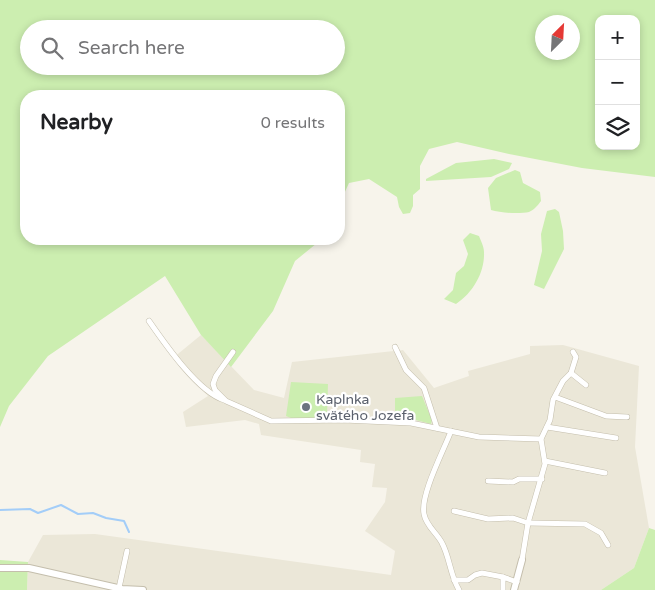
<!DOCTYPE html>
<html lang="en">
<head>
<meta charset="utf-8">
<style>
  :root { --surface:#fff; --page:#f6f6f6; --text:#202124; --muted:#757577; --line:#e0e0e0 }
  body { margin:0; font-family:"Varela Round",sans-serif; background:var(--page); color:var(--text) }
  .controls { position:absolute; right:15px; top:15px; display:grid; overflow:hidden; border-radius:10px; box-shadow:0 2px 8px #0003 }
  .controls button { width:45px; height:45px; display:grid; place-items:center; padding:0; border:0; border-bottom:1px solid var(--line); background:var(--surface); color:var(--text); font:25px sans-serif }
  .compass { position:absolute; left:535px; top:15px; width:45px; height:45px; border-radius:50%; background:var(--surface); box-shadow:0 2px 8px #0003; rotate:24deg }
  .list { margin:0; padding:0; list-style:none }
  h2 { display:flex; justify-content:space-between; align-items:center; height:65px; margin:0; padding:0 20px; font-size:21px }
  h2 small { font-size:16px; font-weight:400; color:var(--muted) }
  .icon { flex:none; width:28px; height:28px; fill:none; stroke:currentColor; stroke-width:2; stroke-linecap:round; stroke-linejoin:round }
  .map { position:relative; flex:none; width:655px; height:590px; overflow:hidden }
  .search { position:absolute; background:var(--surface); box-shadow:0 2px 8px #0003; left:20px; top:20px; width:325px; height:55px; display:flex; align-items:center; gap:12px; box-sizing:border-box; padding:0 18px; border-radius:28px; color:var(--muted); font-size:19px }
  .panel { position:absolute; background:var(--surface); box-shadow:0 2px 8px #0003; left:20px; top:90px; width:325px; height:155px; border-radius:20px }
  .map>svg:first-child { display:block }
  .residential { fill:#ebe7d8 }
  .green { fill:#cceeb0; fill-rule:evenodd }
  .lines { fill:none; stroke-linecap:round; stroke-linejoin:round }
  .stream { stroke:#a3cdf8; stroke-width:2 }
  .minor-casing { stroke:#c4beac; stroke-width:6 }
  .tertiary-casing { stroke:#c4beac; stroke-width:8 }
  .minor { stroke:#fff; stroke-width:5 }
  .tertiary { stroke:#fff; stroke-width:6 }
  .worship-dot { fill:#6b7280; stroke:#fff; stroke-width:2 }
  .labels { text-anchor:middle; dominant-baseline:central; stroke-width:4.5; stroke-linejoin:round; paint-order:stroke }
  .worship-label { font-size:14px; fill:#5b616d; stroke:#fff; text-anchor:start }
</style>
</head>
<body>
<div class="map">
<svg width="655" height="590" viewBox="0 0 655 590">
  <rect width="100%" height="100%" fill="#f7f4eb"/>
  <path class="residential" d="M201,335L254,390L284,398L292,362L403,350L434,388L469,376L468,371L530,354V346L563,345L639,366L635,447L649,528L634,568L601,590H27L28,562L43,535L95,534L391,575L395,551L365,531L385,502L387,488L372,487L375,464L360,462L361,450L261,435L259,424L245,420L186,427L183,412L208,396L173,358Z"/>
  <g class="green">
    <path d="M0,0H655V177L582,168L509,154L457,142L429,149L420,166V189L413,195V206L410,213L403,214L399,207L397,197L369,179L349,183L339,205V96H26V239H322L295,261L273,311L231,367L201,335L165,276L48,356L9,406L0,427ZM599,19H636V146H599ZM542,22H572V52H542ZM29,29H336V66H29Z"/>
    <path d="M494,159L512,163L509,169L491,177L426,181V179L456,163Z"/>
    <path d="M515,170L520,172L523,183L540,192L541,201C538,205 534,210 529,212C520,214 500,213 491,210L488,188L496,178Z"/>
    <path d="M555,209L559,212L563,231L564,249L544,289L534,285L542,251L541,234L547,211Z"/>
    <path d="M470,233L479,236C481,241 484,247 484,252C485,272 473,293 456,304L444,299L453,290L456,273L464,266L468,254L463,240Z"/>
    <path d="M291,382L328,384L327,414L325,418H291L286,416Z"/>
    <path d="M422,396L432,420L431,424L416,420L395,419V398Z"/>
    <path d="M649,528L655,530V590H601L634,568Z"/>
    <path d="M0,560L28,562L27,590H0Z"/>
  </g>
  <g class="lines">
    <path class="stream" d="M0,510L30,509L38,513L61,505L78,514L93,513L106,518L124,521L129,532"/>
    <g class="minor-casing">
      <g id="minor">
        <path d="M149,321C165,344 198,392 224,400"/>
        <path d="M395,347L406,370L424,388L437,428"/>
        <path d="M233,352L216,376L213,384L215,390L226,401L271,421L344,420L411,423L479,437L541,439"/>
        <path d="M571,373L586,385"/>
        <path d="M555,397L606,416L627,417"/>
        <path d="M547,427L616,438"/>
        <path d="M451,431C444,450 420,495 424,514C426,526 437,533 442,543C450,558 450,575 459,590"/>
        <path d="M545,461L605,473"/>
        <path d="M488,481L513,482L519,479H542"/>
        <path d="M454,511L488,519L513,518L528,523L585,524L601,533L608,545"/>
        <path d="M522,560L528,523L545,464L541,439L550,420L553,400L563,381L571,373L576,357L573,352"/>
        <path d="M454,580H468L475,575L482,573L503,577"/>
        <path d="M119,588L127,551"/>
        <path d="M503,590V577L517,582"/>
      </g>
    </g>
    <g class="tertiary-casing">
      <g id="tertiary">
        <path d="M0,568H29L122,589L143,590"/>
        <path d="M514,590L522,560"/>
      </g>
    </g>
    <use href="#minor" class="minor"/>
    <use href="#tertiary" class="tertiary"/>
  </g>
  <circle class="worship-dot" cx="306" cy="407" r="5"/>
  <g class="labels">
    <g class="worship-label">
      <text x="316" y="399">Kaplnka<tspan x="316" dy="16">svätého Jozefa</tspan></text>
    </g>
  </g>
</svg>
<div class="controls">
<button>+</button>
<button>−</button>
<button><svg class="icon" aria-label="layers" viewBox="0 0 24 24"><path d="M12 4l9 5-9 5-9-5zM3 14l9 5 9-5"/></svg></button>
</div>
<svg class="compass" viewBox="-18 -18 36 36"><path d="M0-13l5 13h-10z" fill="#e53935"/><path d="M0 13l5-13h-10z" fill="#757577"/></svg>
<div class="search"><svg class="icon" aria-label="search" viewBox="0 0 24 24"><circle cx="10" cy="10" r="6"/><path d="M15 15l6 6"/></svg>Search here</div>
<section class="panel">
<h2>Nearby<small>0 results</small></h2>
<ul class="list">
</ul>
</section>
</div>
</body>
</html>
